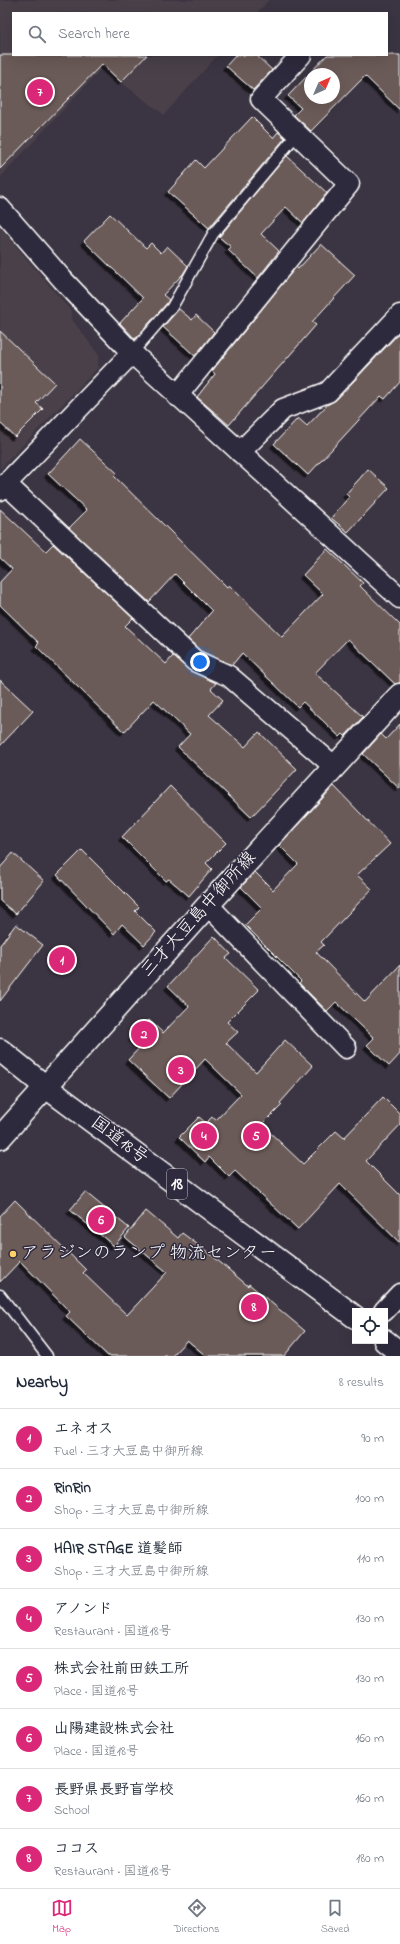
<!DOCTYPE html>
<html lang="en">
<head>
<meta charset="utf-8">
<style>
  :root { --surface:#fff; --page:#f2f2f3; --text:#1f2937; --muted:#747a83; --line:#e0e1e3; --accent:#db2777 }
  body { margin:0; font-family:"Indie Flower","Klee One",sans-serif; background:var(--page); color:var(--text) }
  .controls { position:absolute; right:12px; bottom:12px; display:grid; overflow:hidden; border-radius:0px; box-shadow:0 4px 16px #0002 }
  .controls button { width:36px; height:36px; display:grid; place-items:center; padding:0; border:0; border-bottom:1px solid var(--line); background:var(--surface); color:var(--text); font:20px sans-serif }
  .compass { position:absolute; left:304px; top:68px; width:36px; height:36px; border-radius:50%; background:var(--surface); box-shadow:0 4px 16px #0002; rotate:44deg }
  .you { position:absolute; left:200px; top:662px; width:14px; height:14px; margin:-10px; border:3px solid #fff; border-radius:50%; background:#1a73e8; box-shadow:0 0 0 6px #1a73e833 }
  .badge { display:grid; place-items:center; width:26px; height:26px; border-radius:50%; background:var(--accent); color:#fff; font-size:13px; font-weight:700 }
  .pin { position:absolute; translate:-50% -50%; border:2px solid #fff; box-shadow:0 1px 4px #0006 }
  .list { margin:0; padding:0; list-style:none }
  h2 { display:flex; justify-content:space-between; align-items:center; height:52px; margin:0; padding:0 16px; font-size:17px }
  h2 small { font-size:13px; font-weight:400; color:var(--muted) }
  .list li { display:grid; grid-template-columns:26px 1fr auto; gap:12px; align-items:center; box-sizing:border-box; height:60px; padding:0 16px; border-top:1px solid var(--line) }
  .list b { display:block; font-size:15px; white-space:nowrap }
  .list p { margin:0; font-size:13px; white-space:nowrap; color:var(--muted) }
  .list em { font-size:13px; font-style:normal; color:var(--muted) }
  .icon { flex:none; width:22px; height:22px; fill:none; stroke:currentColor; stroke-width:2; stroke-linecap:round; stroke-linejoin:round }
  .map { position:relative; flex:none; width:400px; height:1356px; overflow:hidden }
  .search { position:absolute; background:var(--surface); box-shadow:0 4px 16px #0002; left:12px; right:12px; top:12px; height:44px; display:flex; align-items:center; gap:10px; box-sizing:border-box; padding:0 14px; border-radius:0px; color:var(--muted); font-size:15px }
  .sheet { height:532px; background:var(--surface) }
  nav { display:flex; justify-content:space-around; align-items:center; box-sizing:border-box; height:56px; border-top:1px solid var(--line); background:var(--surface); font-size:11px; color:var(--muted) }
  nav a { display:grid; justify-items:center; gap:2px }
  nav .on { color:var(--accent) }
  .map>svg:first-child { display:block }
  .built { fill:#493f49 }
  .building { fill:#6b5a58; stroke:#fff; fill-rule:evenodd; filter:url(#shadow) }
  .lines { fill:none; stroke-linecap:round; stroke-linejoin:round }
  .lane-casing { stroke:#fff; stroke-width:13 }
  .street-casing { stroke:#fff; stroke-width:23 }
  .secondary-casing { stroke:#fff; stroke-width:25 }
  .highway-casing { stroke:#fff; stroke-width:25 }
  .lane { stroke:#2f2a3d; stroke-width:10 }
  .street { stroke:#2f2a3d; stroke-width:20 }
  .secondary { stroke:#2f2a3d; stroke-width:22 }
  .highway { stroke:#2f2a3d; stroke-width:22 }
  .poi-dot { fill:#ffd166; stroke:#2f2a3d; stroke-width:1.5 }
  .labels { text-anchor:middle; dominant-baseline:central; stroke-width:3; stroke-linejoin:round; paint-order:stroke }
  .shield { fill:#2f2a3d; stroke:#c1bfc5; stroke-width:1 }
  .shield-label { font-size:17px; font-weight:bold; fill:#fff }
  .street-label { font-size:18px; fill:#fff; stroke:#2f2a3d }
  .poi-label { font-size:18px; fill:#fff; stroke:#2f2a3d; text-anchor:start }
</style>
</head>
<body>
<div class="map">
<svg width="400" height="1356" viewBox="0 0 400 1356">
  <defs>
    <filter id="shadow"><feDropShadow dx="-3.5" dy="3.5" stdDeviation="0" flood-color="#0009"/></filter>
  </defs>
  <rect width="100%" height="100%" fill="#3b3442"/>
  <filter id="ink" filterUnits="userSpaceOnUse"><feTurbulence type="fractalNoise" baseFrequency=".025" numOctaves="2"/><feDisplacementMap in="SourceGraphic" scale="8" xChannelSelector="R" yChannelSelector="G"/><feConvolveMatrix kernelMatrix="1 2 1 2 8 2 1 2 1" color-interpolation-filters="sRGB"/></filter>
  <g filter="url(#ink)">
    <g class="built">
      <path d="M0,0H269L257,13H13V55H218L164,115L102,68L0,178Z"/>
      <path d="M0,227L71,311V318L99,355L98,368L0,469Z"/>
    </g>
    <g class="building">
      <path d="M0,55H147L121,82L102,64L0,169Z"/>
      <path d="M236,55H256L272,70L253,90L226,66Z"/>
      <path d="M327,55H400V110L365,76L311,131L294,115L301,108L288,96ZM310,74H334V98H310Z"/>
      <path d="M252,117L273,138L278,132L285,138L209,228L168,192L196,160L204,168Z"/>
      <path d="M294,147L287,156L327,193L303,223L286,207L261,234L279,251L258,278L228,250L231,247L219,237Z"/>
      <path d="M110,214L146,248L151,243L161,253L167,246L188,266L183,274L163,295L169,300L167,303L135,339L120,323L143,298L84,241Z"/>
      <path d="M321,244L355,275L312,322L316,325L229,425L197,397L215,374L212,371L296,267L298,269Z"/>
      <path d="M179,309L192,320L196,315L214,332L195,356L163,327Z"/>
      <path d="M0,331L55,383L36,403L43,409L15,437L0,423Z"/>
      <path d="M400,332V382L385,399L381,396L308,475L274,444L298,418L307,426L327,405L336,400Z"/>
      <path d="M80,439L117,473L114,476L227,587L229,585L282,637L323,594L303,575L327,549L363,583L360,586L400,625V683L395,684L348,639L315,673L363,717L345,736L343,734L340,737L303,702L298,707L242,653L232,665L201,651L188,639L212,611L175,574L149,602L69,528L87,510L48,474Z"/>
      <path d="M368,469L389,488L348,532L331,518L349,497L346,494Z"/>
      <path d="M0,509L44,550L46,551L53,544L133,618L125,626L166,664L173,656L190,671L216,683L211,689L223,700L209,715L245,747L259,732L297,769L251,817L178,747L190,734L154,700L124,732L36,646L39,643L0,605V582L12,569L0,558Z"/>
      <path d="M0,680L33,711L0,746Z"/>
      <path d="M400,724V789L363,754L381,734L386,739Z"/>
      <path d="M170,786L226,843L206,863L212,869L189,896L169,879L166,881L122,837Z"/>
      <path d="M334,786L390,844L357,875L372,889L321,942L324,945L316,952L365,1002L400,965V1054L389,1066L367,1045L374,1038L336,1002L327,1011L299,983L301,981L245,925L262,908L241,887L255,872L273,890L298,864L279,845Z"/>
      <path d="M82,850L139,907L135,911L156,932L144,945L122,924L114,934L57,875Z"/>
      <path d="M13,853L44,881L16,914L0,901V868Z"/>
      <path d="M16,924L43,945L0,1001V945Z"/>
      <path d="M214,936L231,954L226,958L259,990L227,1022L238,1032L226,1043L256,1072L285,1040L313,1066L280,1103L282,1105L262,1125L303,1164L336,1131L344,1138L383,1097L400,1114V1125L366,1161L400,1195V1243L340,1184L298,1229L235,1171L229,1177L209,1157L205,1162L179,1137L199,1117L206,1123L212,1117L216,1120L241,1094L205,1059L169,1098L128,1060L141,1046L132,1038L149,1020L163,1033L189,1006L168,986Z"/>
      <path d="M85,1192L129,1228L114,1246L70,1210Z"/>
      <path d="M15,1200L86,1270L83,1273L127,1315L167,1272L125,1237L146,1211L178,1238L182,1233L209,1253L248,1286L249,1284L305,1331L284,1356H206L187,1340L172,1356H108L66,1316L70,1312L20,1261L0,1282V1216Z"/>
    </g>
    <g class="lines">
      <g class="lane-casing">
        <g id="lane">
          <path d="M132,353L172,307L213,234L297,134"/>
          <path d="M0,1295L47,1356"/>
        </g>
      </g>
      <g class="street-casing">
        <g id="street">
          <path d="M0,208L63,280L132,353L400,598"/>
          <path d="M177,396L349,184L261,99L301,55"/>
          <path d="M240,452L283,409L328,392L400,315"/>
          <path d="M6,484L195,661L229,676L335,767"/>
          <path d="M0,490L132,353"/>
          <path d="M208,905L346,1048"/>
          <path d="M384,1311L400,1294"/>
        </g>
      </g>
      <g class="secondary-casing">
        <path id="secondary" d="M0,1138L208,905L400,695"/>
      </g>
      <g class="highway-casing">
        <g id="highway">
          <path d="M0,1050L46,1087L355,1317"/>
          <path d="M385,1341L400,1353"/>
        </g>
      </g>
      <use href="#lane" class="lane"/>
      <use href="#street" class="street"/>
      <use href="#secondary" class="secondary"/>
      <use href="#highway" class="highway"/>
    </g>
  </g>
  <circle class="poi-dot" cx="13" cy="1254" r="4"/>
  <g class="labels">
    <rect class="shield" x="167" y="1169" width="20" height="30" rx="3"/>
    <g class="shield-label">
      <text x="177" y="1184">18</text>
    </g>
    <g class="street-label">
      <text transform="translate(199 915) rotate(-48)">三才大豆島中御所線</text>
      <text transform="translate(119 1141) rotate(37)">国道18号</text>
    </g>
    <g class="poi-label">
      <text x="21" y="1254">アラジンのランプ 物流センター</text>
    </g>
  </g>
</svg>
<div class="controls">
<button><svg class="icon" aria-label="locate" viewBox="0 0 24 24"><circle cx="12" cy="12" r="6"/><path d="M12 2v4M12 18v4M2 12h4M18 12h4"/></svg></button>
</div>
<svg class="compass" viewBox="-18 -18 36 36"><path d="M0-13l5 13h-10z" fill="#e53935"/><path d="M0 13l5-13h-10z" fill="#747a83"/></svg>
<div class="you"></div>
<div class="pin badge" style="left:62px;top:960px">1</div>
<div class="pin badge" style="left:144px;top:1034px">2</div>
<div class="pin badge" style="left:181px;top:1070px">3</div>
<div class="pin badge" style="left:204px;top:1136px">4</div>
<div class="pin badge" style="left:256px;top:1136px">5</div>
<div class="pin badge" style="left:101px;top:1220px">6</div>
<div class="pin badge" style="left:40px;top:92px">7</div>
<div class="pin badge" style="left:254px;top:1307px">8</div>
<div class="search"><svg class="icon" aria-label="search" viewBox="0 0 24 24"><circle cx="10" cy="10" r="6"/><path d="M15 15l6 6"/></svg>Search here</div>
</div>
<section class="sheet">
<h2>Nearby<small>8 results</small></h2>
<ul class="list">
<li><span class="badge">1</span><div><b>エネオス</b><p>Fuel · 三才大豆島中御所線</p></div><em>90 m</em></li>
<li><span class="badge">2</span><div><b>RinRin</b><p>Shop · 三才大豆島中御所線</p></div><em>100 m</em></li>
<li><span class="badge">3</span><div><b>HAIR STAGE 道髪師</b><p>Shop · 三才大豆島中御所線</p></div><em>110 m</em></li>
<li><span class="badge">4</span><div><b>アノンド</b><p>Restaurant · 国道18号</p></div><em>130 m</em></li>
<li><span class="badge">5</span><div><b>株式会社前田鉄工所</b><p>Place · 国道18号</p></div><em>130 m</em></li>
<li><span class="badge">6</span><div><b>山陽建設株式会社</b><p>Place · 国道18号</p></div><em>160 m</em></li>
<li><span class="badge">7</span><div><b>長野県長野盲学校</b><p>School</p></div><em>160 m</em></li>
<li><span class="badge">8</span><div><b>ココス</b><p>Restaurant · 国道18号</p></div><em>180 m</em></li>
</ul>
</section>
<nav>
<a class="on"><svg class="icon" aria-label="map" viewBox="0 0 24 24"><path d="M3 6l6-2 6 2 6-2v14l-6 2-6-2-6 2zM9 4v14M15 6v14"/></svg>Map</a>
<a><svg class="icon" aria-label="directions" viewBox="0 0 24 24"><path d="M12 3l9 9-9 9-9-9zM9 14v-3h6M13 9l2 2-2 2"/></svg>Directions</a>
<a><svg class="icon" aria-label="saved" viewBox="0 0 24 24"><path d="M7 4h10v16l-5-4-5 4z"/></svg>Saved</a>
</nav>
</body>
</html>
